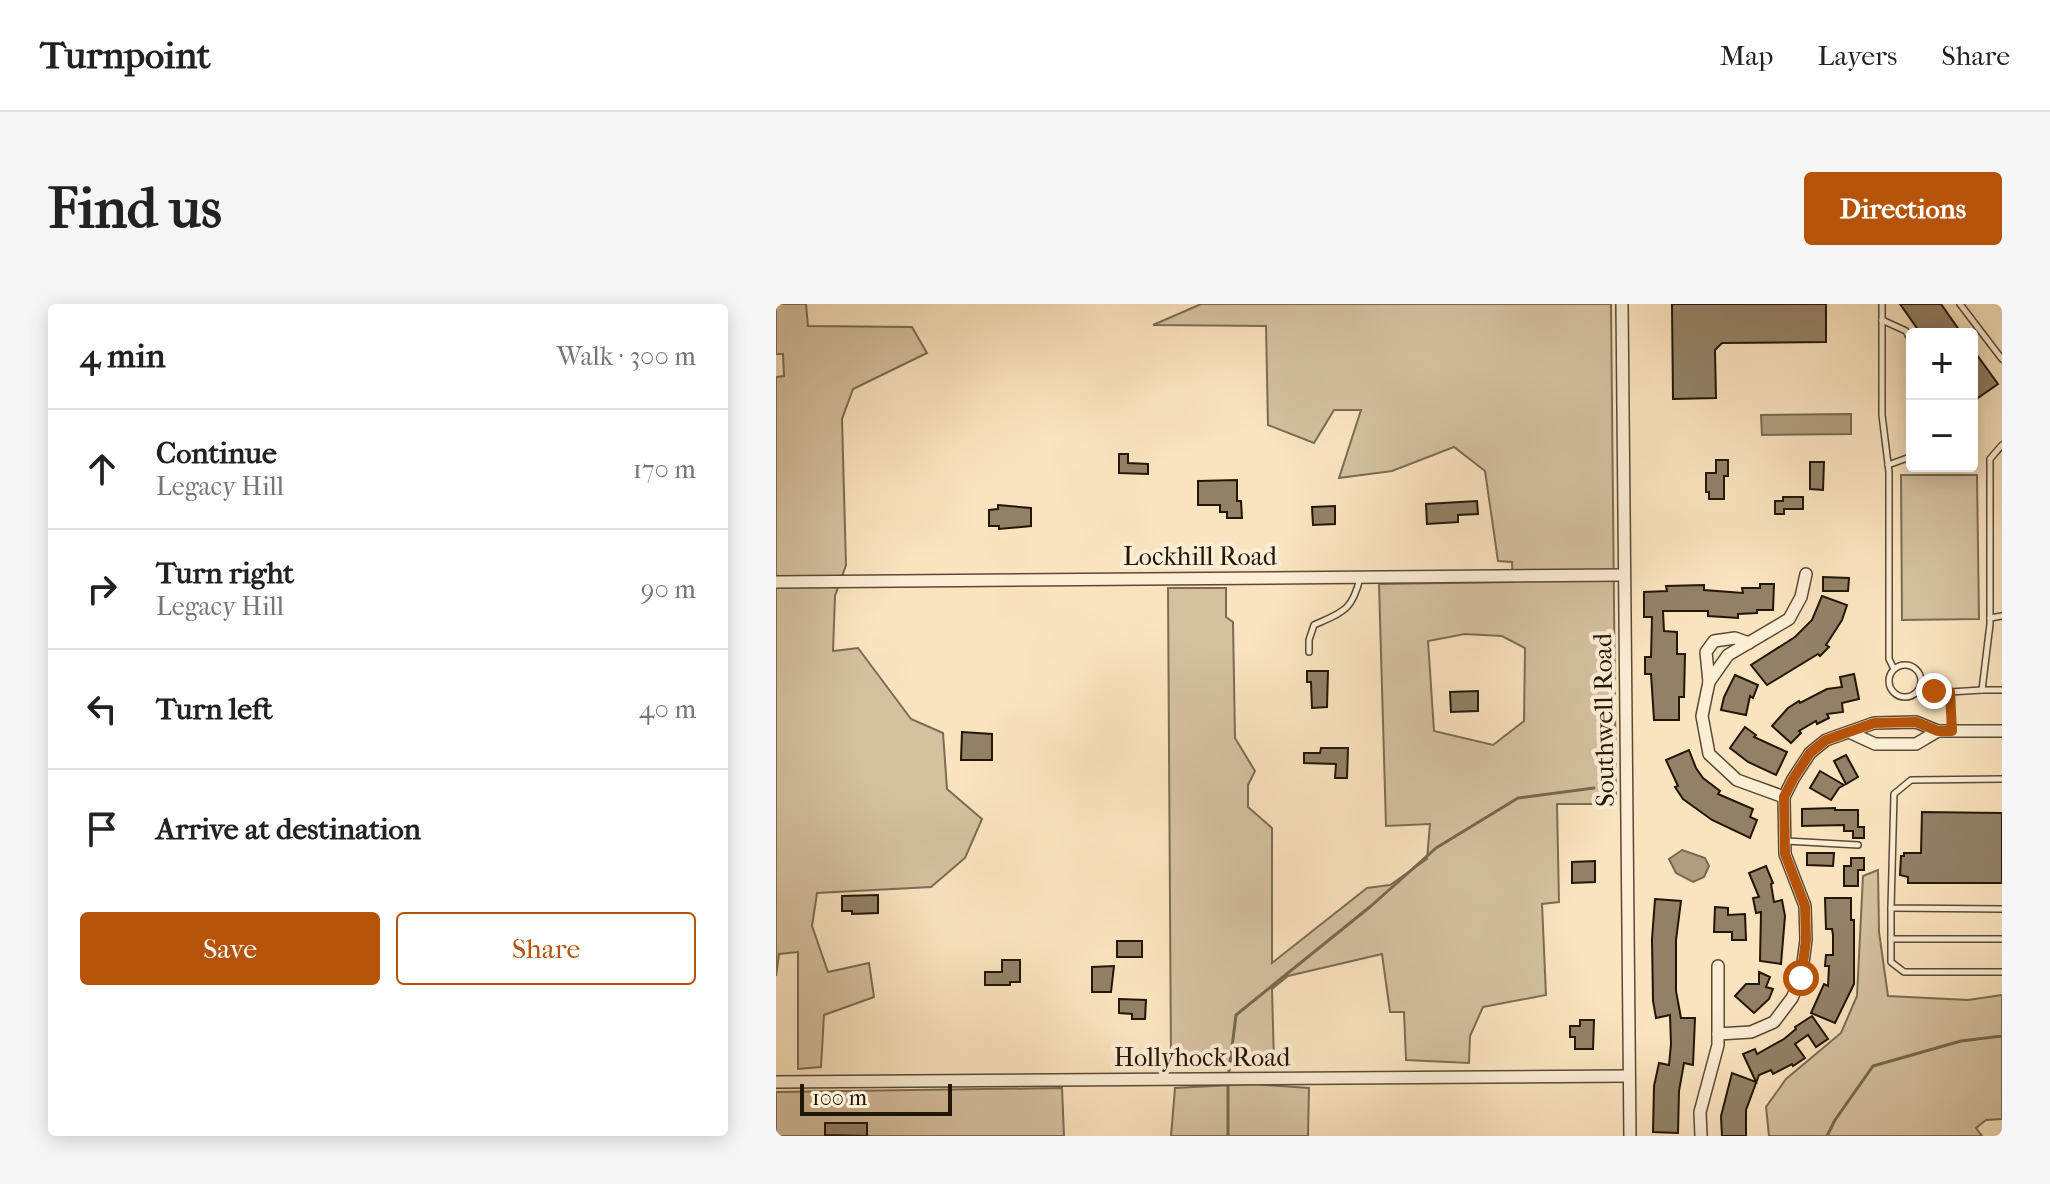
<!DOCTYPE html>
<html lang="en">
<head>
<meta charset="utf-8">
<style>
  :root { --surface:#fff; --page:#f6f6f6; --text:#222; --muted:#767676; --line:#e0e0e0; --accent:#b45309 }
  body { margin:0; font-family:"IM FELL French Canon",serif; background:var(--page); color:var(--text) }
  .controls { position:absolute; right:24px; top:24px; display:grid; overflow:hidden; border-radius:8px; box-shadow:0 4px 20px #0003 }
  .controls button { width:72px; height:72px; display:grid; place-items:center; padding:0; border:0; border-bottom:2px solid var(--line); background:var(--surface); color:var(--text); font:40px sans-serif }
  .scale { position:absolute; left:24px; bottom:20px; width:152px; box-sizing:border-box; padding-left:8px; border:4px solid #231607; border-top:0; font-size:22px; line-height:28px; white-space:nowrap; color:#231607; -webkit-text-stroke:6px #fcedd5; paint-order:stroke }
  .stop { position:absolute; width:24px; height:24px; margin:-18px; border:6px solid #b45309; border-radius:50%; background:#fff }
  .stop.end { background:#b45309; border-color:#fff; box-shadow:0 2px 8px #0008 }
  .list { margin:0; padding:0; list-style:none }
  h2 { display:flex; justify-content:space-between; align-items:center; height:104px; margin:0; padding:0 32px; font-size:34px }
  h2 small { font-size:26px; font-weight:400; color:var(--muted) }
  .list li { display:grid; grid-template-columns:52px 1fr auto; gap:24px; align-items:center; box-sizing:border-box; height:120px; padding:0 32px; border-top:2px solid var(--line) }
  .list b { display:block; font-size:30px; white-space:nowrap }
  .list p { margin:0; font-size:26px; white-space:nowrap; color:var(--muted) }
  .list em { font-size:26px; font-style:normal; color:var(--muted) }
  .actions { display:flex; gap:16px; padding:24px 32px }
  .actions a { flex:1; padding:18px 0; border:2px solid var(--accent); border-radius:8px; text-align:center; font-size:28px; color:var(--accent) }
  .actions .main { background:var(--accent); color:#fff }
  .icon { flex:none; width:44px; height:44px; fill:none; stroke:currentColor; stroke-width:2; stroke-linecap:round; stroke-linejoin:round }
  .map { position:relative; flex:none; width:1226px; height:832px; overflow:hidden; border-radius:8px }
  header { display:flex; align-items:center; gap:48px; box-sizing:border-box; height:112px; padding:0 40px; background:var(--surface); border-bottom:2px solid var(--line) }
  header strong { font-size:38px }
  nav { display:flex; gap:44px; margin-inline-start:auto; font-size:28px }
  .intro { display:flex; align-items:center; justify-content:space-between; box-sizing:border-box; height:192px; padding:0 48px }
  h1 { margin:0; font-size:56px }
  .button { padding:20px 36px; border-radius:8px; background:var(--accent); color:#fff; font-size:28px; font-weight:700 }
  main { display:flex; gap:48px; padding:0 48px }
  aside { flex:1; background:var(--surface); border-radius:8px; box-shadow:0 4px 20px #0003 }
  .map>svg:first-child { display:block }
  .green { fill:#d5c1a0; stroke:#7c6c54; stroke-width:2; fill-rule:evenodd }
  .water { fill:#b19e80; stroke:#786850; stroke-width:2 }
  .lines { fill:none; stroke-linecap:round; stroke-linejoin:round }
  .stream { stroke:#786850; stroke-width:3 }
  .building { fill:#938167; stroke:#231607; stroke-width:2 }
  .service-casing { stroke:#594a35; stroke-width:8 }
  .minor-casing { stroke:#594a35; stroke-width:14 }
  .service { stroke:#fcedd5; stroke-width:5 }
  .minor { stroke:#fcedd5; stroke-width:11 }
  .route { stroke:#b45309; stroke-width:10 }
  .labels { text-anchor:middle; dominant-baseline:central; stroke-width:8; stroke-linejoin:round; paint-order:stroke }
  .street-label { font-size:26px; fill:#231607; stroke:#fcedd5 }
</style>
</head>
<body>
<header>
<strong>Turnpoint</strong>
<nav><a>Map</a><a>Layers</a><a>Share</a></nav>
</header>
<div class="intro"><h1>Find us</h1><a class="button">Directions</a></div>
<main>
<aside>
<h2>4 min<small>Walk · 300 m</small></h2>
<ul class="list">
<li><svg class="icon" aria-label="ahead" viewBox="0 0 24 24"><path d="M12 20V5M6 11l6-6 6 6"/></svg><div><b>Continue</b><p>Legacy Hill</p></div><em>170 m</em></li>
<li><svg class="icon" aria-label="right" viewBox="0 0 24 24"><path d="M7 20v-9h11M14 6l5 5-5 5"/></svg><div><b>Turn right</b><p>Legacy Hill</p></div><em>90 m</em></li>
<li><svg class="icon" aria-label="left" viewBox="0 0 24 24"><path d="M17 20v-9H6M10 6l-5 5 5 5"/></svg><div><b>Turn left</b></div><em>40 m</em></li>
<li><svg class="icon" aria-label="arrive" viewBox="0 0 24 24"><path d="M6 21V4h12l-3 4 3 4H6"/></svg><div><b>Arrive at destination</b></div></li>
</ul>
<div class="actions"><a class="main">Save</a><a>Share</a></div>
</aside>
<div class="map">
<svg width="1226" height="832" viewBox="0 0 1226 832">
  <rect width="100%" height="100%" fill="#fae4bf"/>
  <filter id="stains"><feTurbulence type="fractalNoise" baseFrequency=".0025" numOctaves="4"/><feColorMatrix values="0 0 0 0 .2 0 0 0 0 .09 0 0 0 0 .02 0 0 0 .5 -.17"/></filter>
  <radialGradient id="worn" r=".72"><stop offset=".6" stop-color="#630" stop-opacity="0"/><stop offset="1" stop-color="#630" stop-opacity=".3"/></radialGradient>
  <g class="green">
    <path d="M0,0H30L32,22L136,23L151,49L77,85L66,115L70,261L59,292L57,347L82,344L135,415L167,429L171,485L206,515L189,554L155,583L41,589L36,622L52,668L93,659L98,693L48,711L45,763L22,765V648L3,650L0,672V73L8,72L7,50H0Z"/>
    <path d="M425,0H835L840,500H781L783,598L766,600L770,691L707,703L694,732L693,759L630,756L628,708H614L606,650L512,672L496,685L498,759L395,758L392,284H450V313L457,318L459,434L479,467L472,481V503L496,524V659L591,584L614,581L651,555L654,520L610,522L603,280L737,278L736,258L722,257L709,167L678,143L616,167L563,174L585,106H558L538,139L492,121L490,22L377,21ZM689,330L726,332L749,344L748,417L717,441L658,427L652,337Z"/>
    <path d="M1201,171L1203,315L1126,316L1125,171Z"/>
    <path d="M1102,566L1103,628L1112,692L1192,696L1226,691V815L1210,816L1200,824L1206,832H993L990,803L1010,775L1065,729L1081,692L1087,572Z"/>
    <path d="M475,780L533,784L532,832H395L399,784Z"/>
    <path d="M286,784L288,832H91V819H50L54,832H0V788Z"/>
  </g>
  <g class="water">
    <path d="M1075,110V130L986,131L985,111Z"/>
    <path d="M906,546L929,554L933,562L928,573L917,578L900,569L893,555Z"/>
  </g>
  <g class="lines">
    <g class="stream">
      <path d="M453,767L460,711L595,602L660,544L742,494L818,484"/>
      <path d="M452,781V832"/>
      <path d="M1051,832L1059,816L1097,762L1185,737L1226,732"/>
    </g>
  </g>
  <g class="building">
    <path d="M896,0H1050V38L946,39L939,46L940,94L897,95Z"/>
    <path d="M1124,0H1165L1186,30H1145Z"/>
    <path d="M1196,44L1222,80L1196,98Z"/>
    <path d="M343,150H352V159L372,160V170L343,169Z"/>
    <path d="M940,156H952V172H948V195H933V188H930V169H940Z"/>
    <path d="M1034,158H1048L1047,186L1034,185Z"/>
    <path d="M461,176V197H465L466,214H451V208H444V201H422V177Z"/>
    <path d="M1007,193H1027V205H1008V210H999V197H1007Z"/>
    <path d="M701,197L702,210L682,211V218L651,220L650,200Z"/>
    <path d="M222,201L255,204V222L223,225V222H213V206L222,205Z"/>
    <path d="M559,202V220L537,221L536,203Z"/>
    <path d="M1047,273L1073,274L1072,287H1047Z"/>
    <path d="M984,280H998L997,306H981V309L962,310V314L932,312V307H887L888,327L901,328V350H909L908,393H903V416H878L875,370H869V353H875L876,313H868V288L891,287L890,282L928,281V286L967,289L966,284H984Z"/>
    <path d="M1046,292L1071,301L1066,316L1050,341L1053,343L1044,352L1042,350L991,381L975,361L1019,333L1036,316Z"/>
    <path d="M531,367H552L551,403L536,404L535,378H531Z"/>
    <path d="M1078,370L1083,395L1066,399L1067,408L1051,410L1053,414L1041,420L1040,417L1023,427L1025,429L1015,439L996,422L1012,404L1023,397L1024,399L1051,385L1066,383L1064,373Z"/>
    <path d="M959,371L982,381L977,394L974,392L970,411L945,406L948,393Z"/>
    <path d="M702,387V407L675,408L674,388Z"/>
    <path d="M969,423L980,431L978,433L1011,448L1000,471L972,458L954,444Z"/>
    <path d="M186,428L216,430V456H185Z"/>
    <path d="M545,444H572L571,474H559L560,460L528,459V449H544Z"/>
    <path d="M913,446L920,464L927,474L944,487L942,490L977,505L974,513L981,516L974,534L936,516L907,495L899,483L902,482L890,456Z"/>
    <path d="M1070,451L1082,473L1070,480L1058,457Z"/>
    <path d="M1044,467L1068,481L1063,484L1055,496L1034,484Z"/>
    <path d="M1059,504V506H1082V523H1088V534H1077V527H1068V521L1026,522V505Z"/>
    <path d="M1146,508L1226,509V579H1132V573L1124,571L1125,552H1128V549H1145Z"/>
    <path d="M1031,549H1058L1057,562L1031,561Z"/>
    <path d="M1075,554H1088V566H1082V582H1068V562H1075Z"/>
    <path d="M819,557V578L796,579V558Z"/>
    <path d="M990,562L997,579L995,580L998,598L1006,596L1009,612L1005,660L984,657L985,608L980,609L977,594L983,593L973,569Z"/>
    <path d="M102,591V609L76,610V607H66V592Z"/>
    <path d="M1049,594H1075V616H1078V680L1059,719L1035,709L1048,680L1052,682L1053,662H1049L1050,651H1057V631L1056,625H1050Z"/>
    <path d="M879,595L905,597L900,636V687L905,714H919L917,761L908,759L903,787L902,829L877,828L878,782L883,759L893,761L895,740L894,711L880,714L877,697L876,635Z"/>
    <path d="M939,603L952,604V611L969,610L970,636H956V628H938Z"/>
    <rect x="341" y="637" width="25" height="16"/>
    <path d="M226,656H244V678H234V681H209V668H226Z"/>
    <path d="M338,662L335,688H316V663Z"/>
    <path d="M983,668L994,673L990,683L997,685L993,695L978,709L959,692L970,680H983Z"/>
    <path d="M343,695L370,696L369,715H356V710L343,709Z"/>
    <path d="M1036,712L1052,735L1040,743L1032,731L1019,740L1029,754L1017,762L1016,760L997,770L995,766L983,771L970,806V832H946L945,812L956,769L980,778L967,750L979,745L981,750L1008,735L1020,725L1019,723Z"/>
    <path d="M804,716H818L817,745H799V733H794V722H804Z"/>
    <path d="M49,819H91V832L49,831Z"/>
  </g>
  <g class="lines">
    <g class="service-casing">
      <g id="service">
        <path d="M1106,0V111L1113,168V355L1118,365"/>
        <path d="M1184,0L1226,55"/>
        <path d="M1106,16L1130,27L1135,37L1136,118"/>
        <path d="M1112,161L1134,153L1136,148"/>
        <path d="M1214,314L1226,312"/>
        <path d="M533,348V336L538,321C567,308 576,307 584,274"/>
        <circle cx="1129" cy="377" r="16"/>
        <path d="M1145,378L1158,387L1174,388L1176,427"/>
        <path d="M1206,386H1226"/>
        <path d="M1174,388L1206,386L1214,320V155L1226,141"/>
        <path d="M1226,475L1135,476L1118,490L1115,604L1226,605"/>
        <path d="M1010,537L1082,541"/>
        <path d="M1115,604V658L1128,668H1226"/>
        <path d="M1115,635H1226"/>
      </g>
    </g>
    <g class="minor-casing">
      <g id="minor">
        <path d="M846,0L854,832"/>
        <path d="M0,278L848,271"/>
        <path d="M933,378L930,348L938,337L959,334L973,339"/>
        <path d="M1073,428L1099,440H1140L1162,427"/>
        <path d="M1008,493L961,476L933,450L926,412L933,378L952,351L1013,315L1025,293L1030,270"/>
        <path d="M942,730L975,728L998,718L1016,694L1025,674L1030,636L1029,602L1009,550L1008,493L1017,475L1034,449L1050,436L1098,419L1140,418L1162,427H1226"/>
        <path d="M0,778L853,772"/>
        <path d="M925,832L924,808L942,741V662"/>
      </g>
    </g>
    <use href="#service" class="service"/>
    <use href="#minor" class="minor"/>
  </g>
  <g class="lines">
    <path class="route" d="M1025,674L1030,636L1029,602L1009,550L1008,493L1017,475L1034,449L1050,436L1098,419L1140,418L1162,427H1176L1174,388L1158,387"/>
  </g>
  <g class="labels">
    <g class="street-label">
      <text x="424" y="252">Lockhill Road</text>
      <text transform="translate(828 416) rotate(-91)">Southwell Road</text>
      <text x="426" y="753">Hollyhock Road</text>
    </g>
  </g>
  <rect width="100%" height="100%" filter="url(#stains)"/>
  <rect width="100%" height="100%" fill="url(#worn)"/>
</svg>
<div class="controls">
<button>+</button>
<button>−</button>
</div>
<div class="scale">100 m</div>
<div class="stop" style="left:1025px;top:674px"></div>
<div class="stop end" style="left:1158px;top:387px"></div>
</div>
</main>
</body>
</html>
